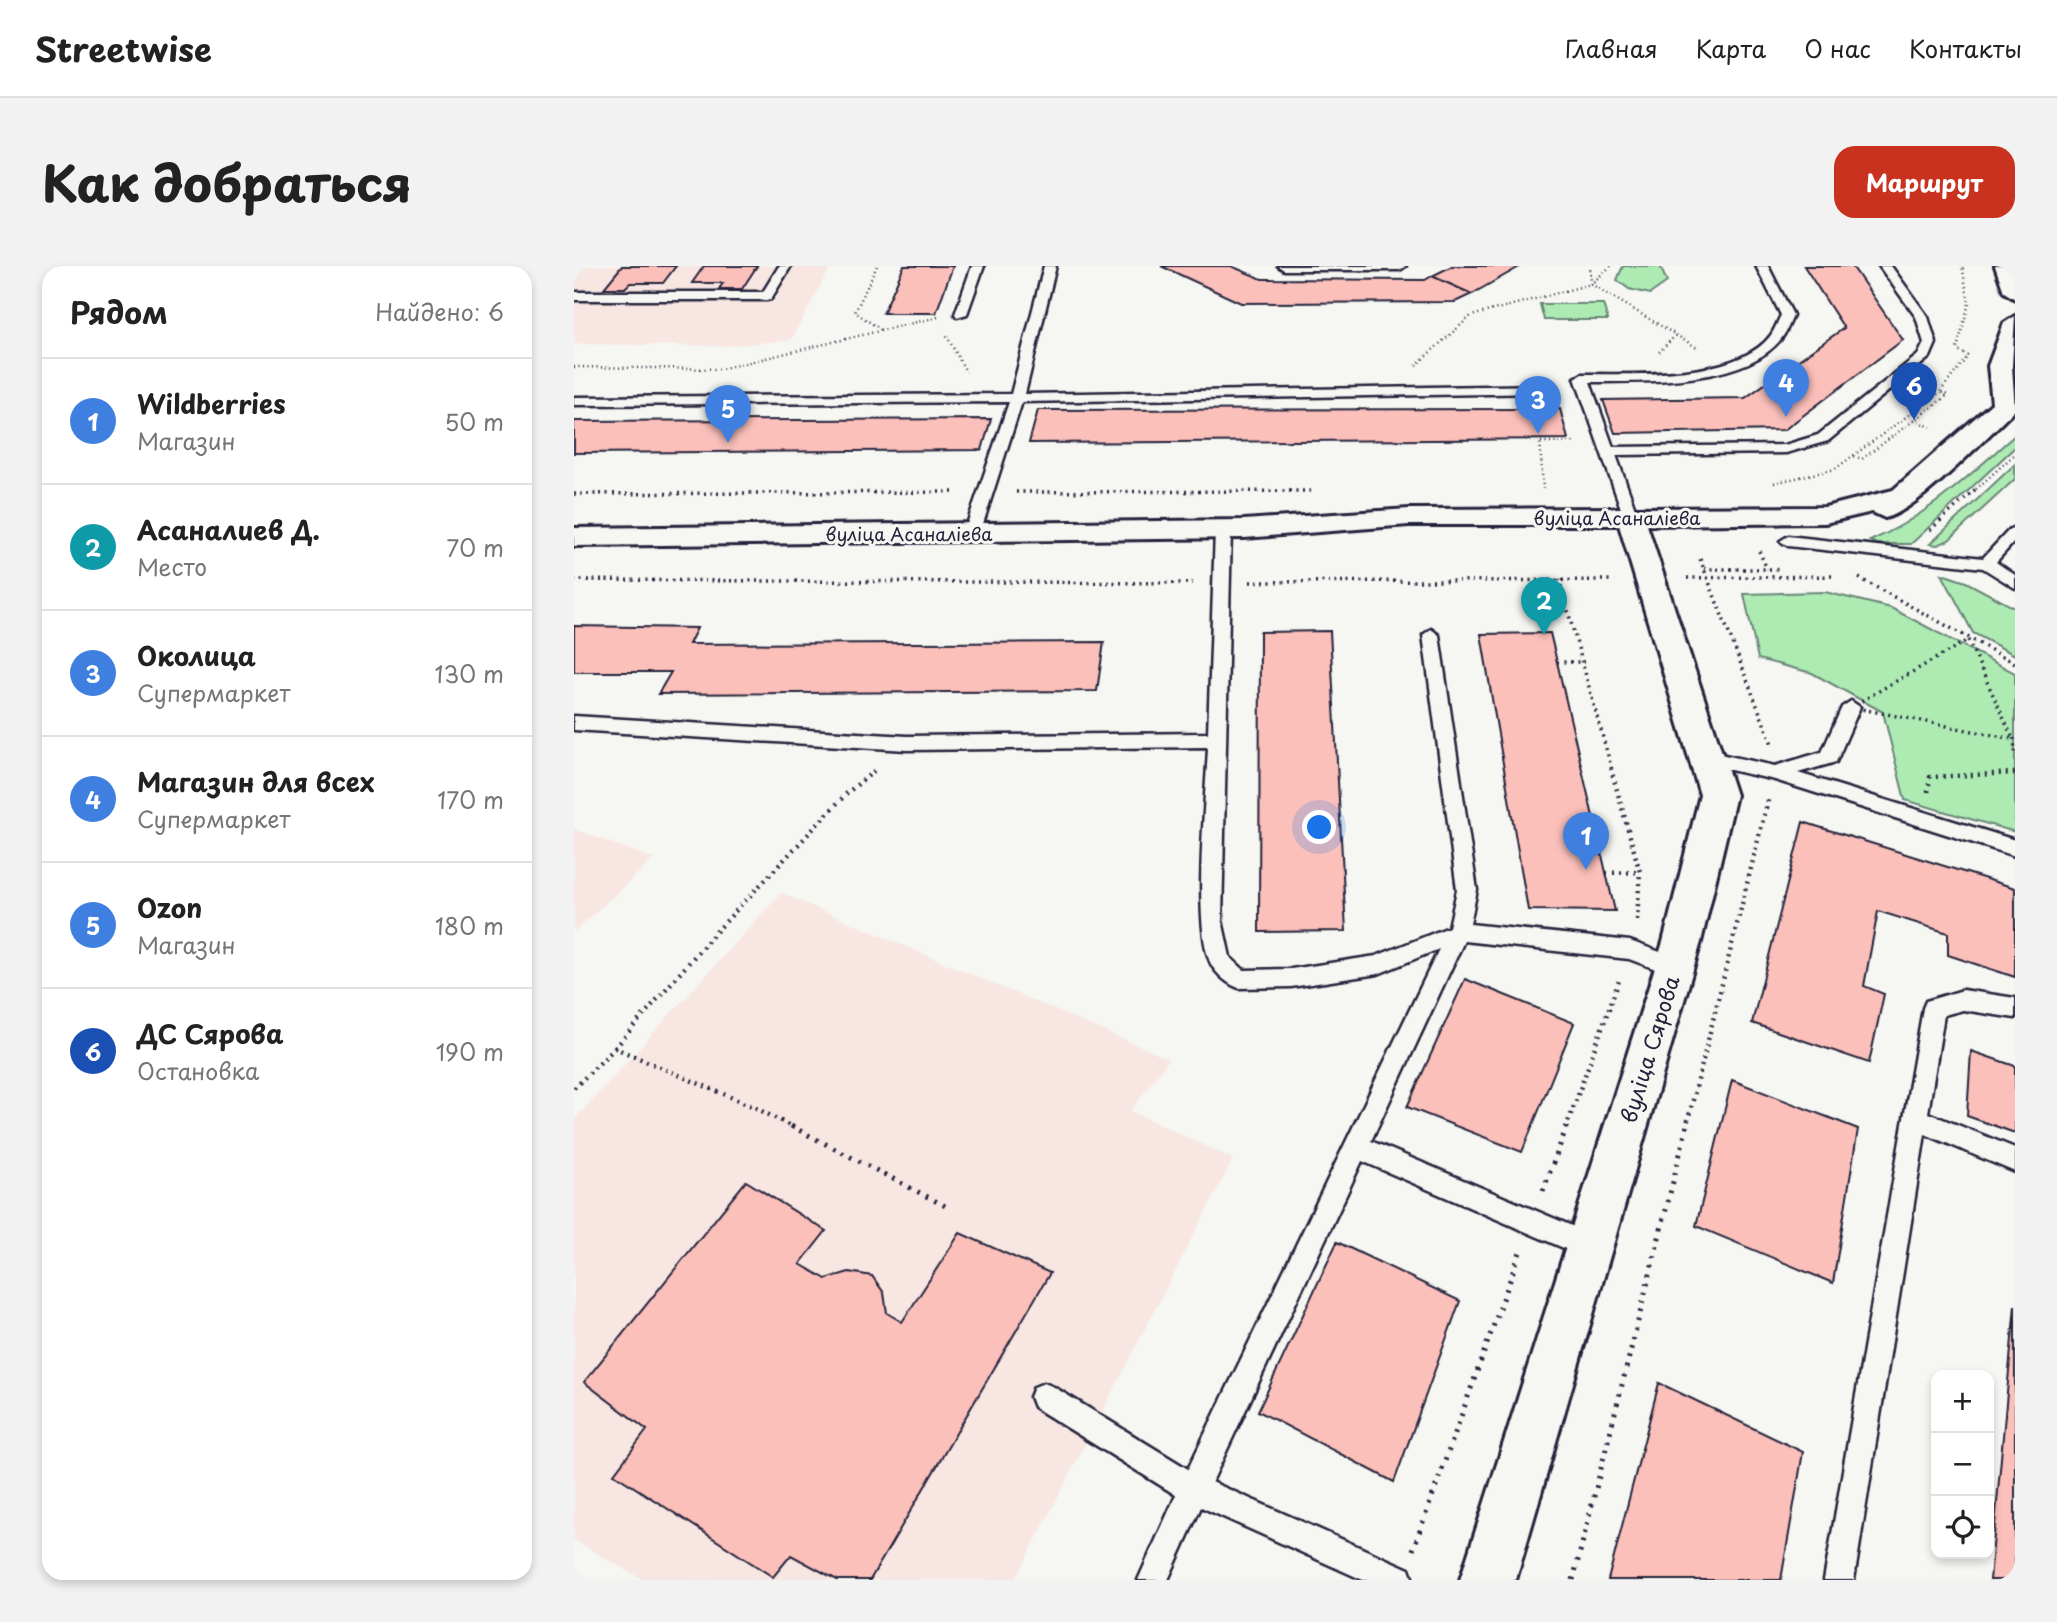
<!DOCTYPE html>
<html lang="ru">
<head>
<meta charset="utf-8">
<style>
  :root { --surface:#fff; --page:#f2f2f2; --text:#222; --muted:#767676; --line:#e0e0e0; --accent:#c8321e }
  body { margin:0; font-family:"Playpen Sans",sans-serif; background:var(--page); color:var(--text) }
  .controls { position:absolute; right:21px; bottom:21px; display:grid; overflow:hidden; border-radius:14px; box-shadow:0 4px 10px #0003 }
  .controls button { width:63px; height:63px; display:grid; place-items:center; padding:0; border:0; border-bottom:2px solid var(--line); background:var(--surface); color:var(--text); font:35px sans-serif }
  .you { position:absolute; left:746px; top:562px; width:24px; height:24px; margin:-18px; border:5px solid #fff; border-radius:50%; background:#1a73e8; box-shadow:0 0 0 10px #1a73e833 }
  .badge { display:grid; place-items:center; width:46px; height:46px; border-radius:50%; background:var(--accent); color:#fff; font-size:23px; font-weight:700 }
  .pin { position:absolute; translate:-50% -58px; filter:drop-shadow(0 2px 4px #0008) }
  .pin::after { content:''; position:absolute; top:37px; width:24px; height:21px; background:inherit; clip-path:polygon(0 0,100% 0,50% 100%) }
  .list { margin:0; padding:0; list-style:none }
  h2 { display:flex; justify-content:space-between; align-items:center; height:91px; margin:0; padding:0 28px; font-size:30px }
  h2 small { font-size:23px; font-weight:400; color:var(--muted) }
  .list li { display:grid; grid-template-columns:46px 1fr auto; gap:21px; align-items:center; box-sizing:border-box; height:126px; padding:0 28px; border-top:2px solid var(--line) }
  .list b { display:block; font-size:26px; white-space:nowrap }
  .list p { margin:0; font-size:23px; white-space:nowrap; color:var(--muted) }
  .list em { font-size:23px; font-style:normal; color:var(--muted) }
  .icon { flex:none; width:38px; height:38px; fill:none; stroke:currentColor; stroke-width:2; stroke-linecap:round; stroke-linejoin:round }
  .map { position:relative; flex:none; width:1441px; height:1314px; overflow:hidden; border-radius:21px }
  header { display:flex; align-items:center; gap:42px; box-sizing:border-box; height:98px; padding:0 35px; background:var(--surface); border-bottom:2px solid var(--line) }
  header strong { font-size:33px }
  nav { display:flex; gap:38px; margin-inline-start:auto; font-size:24px }
  .intro { display:flex; align-items:center; justify-content:space-between; box-sizing:border-box; height:168px; padding:0 42px }
  h1 { margin:0; font-size:49px }
  .button { padding:18px 32px; border-radius:21px; background:var(--accent); color:#fff; font-size:24px; font-weight:700 }
  main { display:flex; gap:42px; padding:0 42px }
  aside { flex:1; background:var(--surface); border-radius:21px; box-shadow:0 4px 10px #0003 }
  .map>svg:first-child { display:block }
  .built { fill:#f8e6e2 }
  .green { fill:#adebb3; stroke:#688677; stroke-width:2 }
  .building { fill:#fcc0bb; stroke:#22223b; stroke-width:2 }
  .lines { fill:none; stroke-linecap:round; stroke-linejoin:round }
  .lane-casing { stroke:#22223b; stroke-width:5 }
  .secondary-casing { stroke:#22223b; stroke-width:6 }
  .path-far3 { stroke:#22223b; stroke-width:2.5; stroke-dasharray:1 3.5; stroke-linecap:butt }
  .path-far2 { stroke:#22223b; stroke-width:3.5; stroke-dasharray:2 4.5; stroke-linecap:butt }
  .path-far1 { stroke:#22223b; stroke-width:4.5; stroke-dasharray:2 5; stroke-linecap:butt }
  .path { stroke:#22223b; stroke-width:5; stroke-dasharray:2.5 7; stroke-linecap:butt }
  .lane { fill:#f6f6f2; fill-rule:evenodd }
  .secondary { fill:#f6f6f2; fill-rule:evenodd }
  .labels { text-anchor:middle; dominant-baseline:central; stroke-width:6; stroke-linejoin:round; paint-order:stroke }
  .far-street-label { font-size:18px; fill:#22223b; stroke:#f6f6f2 }
  .street-label { font-size:21px; fill:#22223b; stroke:#f6f6f2 }
</style>
</head>
<body>
<header>
<strong>Streetwise</strong>
<nav><a>Главная</a><a>Карта</a><a>О нас</a><a>Контакты</a></nav>
</header>
<div class="intro"><h1>Как добраться</h1><a class="button">Маршрут</a></div>
<main>
<aside>
<h2>Рядом<small>Найдено: 6</small></h2>
<ul class="list">
<li><span class="badge" style="background:#3f7fe0">1</span><div><b>Wildberries</b><p>Магазин</p></div><em>50 m</em></li>
<li><span class="badge" style="background:#0f9aa8">2</span><div><b>Асаналиев Д.</b><p>Место</p></div><em>70 m</em></li>
<li><span class="badge" style="background:#3f7fe0">3</span><div><b>Околица</b><p>Супермаркет</p></div><em>130 m</em></li>
<li><span class="badge" style="background:#3f7fe0">4</span><div><b>Магазин для всех</b><p>Супермаркет</p></div><em>170 m</em></li>
<li><span class="badge" style="background:#3f7fe0">5</span><div><b>Ozon</b><p>Магазин</p></div><em>180 m</em></li>
<li><span class="badge" style="background:#1a4fb4">6</span><div><b>ДС Сярова</b><p>Остановка</p></div><em>190 m</em></li>
</ul>
</aside>
<div class="map">
<svg width="1441" height="1314" viewBox="0 0 1441 1314">
  <rect width="100%" height="100%" fill="#f6f6f2"/>
  <filter id="ink" filterUnits="userSpaceOnUse"><feTurbulence type="fractalNoise" baseFrequency=".0143" numOctaves="2"/><feDisplacementMap in="SourceGraphic" scale="14" xChannelSelector="R" yChannelSelector="G"/><feConvolveMatrix kernelMatrix="1 2 1 2 8 2 1 2 1" color-interpolation-filters="sRGB"/></filter>
  <g filter="url(#ink)">
    <g class="built">
      <path d="M0,0H257L217,74L150,80L0,78Z"/>
      <path d="M0,563L80,593L0,666Z"/>
      <path d="M207,627L595,793L557,845L659,893L441,1314H69L0,1274V854Z"/>
    </g>
    <g class="green">
      <path d="M1049,0H1086L1093,16L1076,28L1055,23L1043,14Z"/>
      <path d="M966,38H1029L1034,54H970Z"/>
      <path d="M1441,169V181L1337,278H1303L1296,275C1353,251 1395,209 1441,169Z"/>
      <path d="M1441,198V213L1375,274L1364,279L1356,278Z"/>
      <path d="M1368,308L1392,316L1441,342V389L1399,367Z"/>
      <path d="M1251,326L1317,342L1441,407V566L1331,534L1309,446L1238,407L1184,393L1170,328Z"/>
    </g>
    <g class="building">
      <path d="M48,0H102L89,17H56L51,22H30Z"/>
      <path d="M130,0H183L168,23H145L149,17H118Z"/>
      <path d="M330,0H379L362,47H309Z"/>
      <path d="M587,0H657L688,13L851,14L858,10L898,28L881,36L667,37Z"/>
      <path d="M878,0H947L898,28L858,10Z"/>
      <path d="M1230,0H1278L1329,74L1210,164L1041,167L1029,134L1171,132L1270,62Z"/>
      <path d="M986,143L994,173L455,177L464,144Z"/>
      <path d="M417,153L408,184L0,187V155Z"/>
      <path d="M0,360L123,362L115,378L530,376L523,425L84,428L97,406H0Z"/>
      <path d="M756,365L772,665L685,666L686,366Z"/>
      <path d="M976,367L983,396L1041,645L954,644L907,368Z"/>
      <path d="M1229,556L1441,622V711L1374,689V667L1304,645L1290,720L1310,728L1295,797L1178,757Z"/>
      <path d="M891,713L1000,757L948,886L833,841Z"/>
      <path d="M1397,785L1441,800V867L1393,850Z"/>
      <path d="M1158,814L1284,863L1259,1017L1122,960Z"/>
      <path d="M172,915L252,965L226,998L252,1013L275,1006L298,1010L310,1027L313,1047L328,1056L386,967L476,1007L296,1314H263L217,1289L199,1311L40,1208L73,1164L10,1116Z"/>
      <path d="M763,976L886,1035L820,1216L684,1145Z"/>
      <path d="M1441,1039V1314H1416L1424,1225Z"/>
      <path d="M1085,1117L1229,1186L1207,1314H1034Z"/>
    </g>
    <g class="lines">
      <g class="lane-casing">
        <g id="lane">
          <path d="M205,0H217L197,33L193,34H0V26H189Z"/>
          <path d="M398,0H410L393,48L383,51L381,48Z"/>
          <path d="M470,0H482L451,128L968,119L975,123L968,127L448,136L406,267L398,272L390,267L435,136L0,139V131L437,128Z"/>
          <path d="M704,0H832L826,4H710Z"/>
          <path d="M1182,0H1194L1219,49C1216,57 1212,67 1207,73C1171,119 1069,116 1016,116L1039,181L1211,179L1244,169L1344,89L1350,77L1342,51L1305,0H1317L1354,51L1362,77L1356,91L1254,175L1212,187L1042,189L1064,251L1056,256L1051,254L1001,112L1008,108C1058,108 1164,114 1197,69C1201,63 1204,55 1207,49Z"/>
          <path d="M649,259L657,264L648,654L656,691L670,704L717,703L802,690L875,661L883,624L849,369L857,363L865,369L903,624L896,658L1056,675L1108,694L1111,701L1108,708L1100,710L1055,693L890,675L797,875L1024,971L1028,980L1024,989L1015,993L788,895L638,1216L835,1303L839,1314H789L627,1241L594,1314H564L602,1229L460,1141L456,1131L460,1121L470,1117L480,1121L614,1203L865,683L804,708L717,721L665,722C655,719 642,708 637,698C618,660 632,529 634,481L333,484L0,464V450L333,470L634,467L641,264Z"/>
          <path d="M1441,261V275L1422,296L1441,309V322L1409,302L1214,280L1206,275L1214,270L1409,292L1436,263Z"/>
          <path d="M1277,435L1286,441L1262,496L1224,507L1441,574V590L1201,514L1125,497L1123,492L1132,485L1201,500L1248,486L1268,441Z"/>
          <path d="M1389,724L1441,732V752L1389,744L1370,749L1354,847L1441,882V906L1351,868L1280,1314H1250L1349,742L1352,735Z"/>
        </g>
      </g>
      <g class="secondary-casing">
        <g id="secondary">
          <path d="M1421,0H1441V33L1430,26Z"/>
          <path d="M1441,50L1438,100L1441,144C1414,169 1343,245 1311,252L1298,246L1251,257L1073,259L1162,529L1127,676L942,1314H886L1089,676L1126,529L1045,259H835L670,272L0,280V262L670,254L835,243L1251,241L1319,224L1418,137L1414,100L1430,57Z"/>
        </g>
      </g>
      <g class="path-far3">
        <path d="M303,0L281,46L307,64"/>
        <path d="M1037,0L1017,18L1122,81"/>
        <path d="M373,70L392,106"/>
        <path d="M1085,86L1102,69"/>
        <path d="M842,99L897,50L1017,18L1016,0"/>
        <path d="M0,101L146,103L364,51"/>
        <path d="M1340,154L1357,161"/>
        <path d="M966,173L969,223"/>
        <path d="M967,176H1001"/>
        <path d="M1280,190L1288,193L1374,129L1366,126"/>
        <path d="M1200,217L1261,203L1366,126L1394,90L1383,83L1395,37L1388,0"/>
        <path d="M1402,223L1441,188"/>
      </g>
      <g class="path-far2">
        <path d="M442,226L739,225"/>
        <path d="M0,228L381,226"/>
        <path d="M1356,264L1404,221"/>
        <path d="M1185,285L1193,303"/>
        <path d="M1126,293L1198,478"/>
        <path d="M1130,303H1208"/>
        <path d="M1113,312L1262,310"/>
        <path d="M1285,312L1441,397"/>
        <path d="M985,313L1038,504"/>
        <path d="M0,314L619,317"/>
        <path d="M676,316L1039,314"/>
        <path d="M1394,374L1439,473L1277,441Z"/>
        <path d="M983,396H1010"/>
        <path d="M1440,472L1441,486"/>
      </g>
      <g class="path-far1">
        <path d="M1354,526L1356,511L1441,507"/>
        <path d="M1032,607L1066,606L1037,503"/>
        <path d="M1063,654L1066,606"/>
        <path d="M41,782L139,669L273,527L300,505"/>
        <path d="M0,822L41,782L180,841L220,862"/>
        <path d="M992,862L1046,712"/>
        <path d="M1112,862L1194,534"/>
      </g>
      <g class="path">
        <path d="M217,860L377,943"/>
        <path d="M969,925L993,860"/>
        <path d="M839,1284L946,986"/>
        <path d="M999,1314L1113,860"/>
      </g>
      <use href="#lane" class="lane"/>
      <use href="#secondary" class="secondary"/>
    </g>
  </g>
  <g class="labels">
    <g class="far-street-label">
      <text x="1043" y="251">вуліца Асаналіева</text>
      <text x="335" y="267">вуліца Асаналіева</text>
    </g>
    <g class="street-label">
      <text transform="translate(1075 783) rotate(-73)">вуліца Сярова</text>
    </g>
  </g>
</svg>
<div class="controls">
<button>+</button>
<button>−</button>
<button><svg class="icon" aria-label="locate" viewBox="0 0 24 24"><circle cx="12" cy="12" r="6"/><path d="M12 2v4M12 18v4M2 12h4M18 12h4"/></svg></button>
</div>
<div class="you"></div>
<div class="pin badge" style="left:1012px;top:604px;background:#3f7fe0">1</div>
<div class="pin badge" style="left:970px;top:369px;background:#0f9aa8">2</div>
<div class="pin badge" style="left:964px;top:168px;background:#3f7fe0">3</div>
<div class="pin badge" style="left:1212px;top:151px;background:#3f7fe0">4</div>
<div class="pin badge" style="left:154px;top:177px;background:#3f7fe0">5</div>
<div class="pin badge" style="left:1340px;top:154px;background:#1a4fb4">6</div>
</div>
</main>
</body>
</html>
